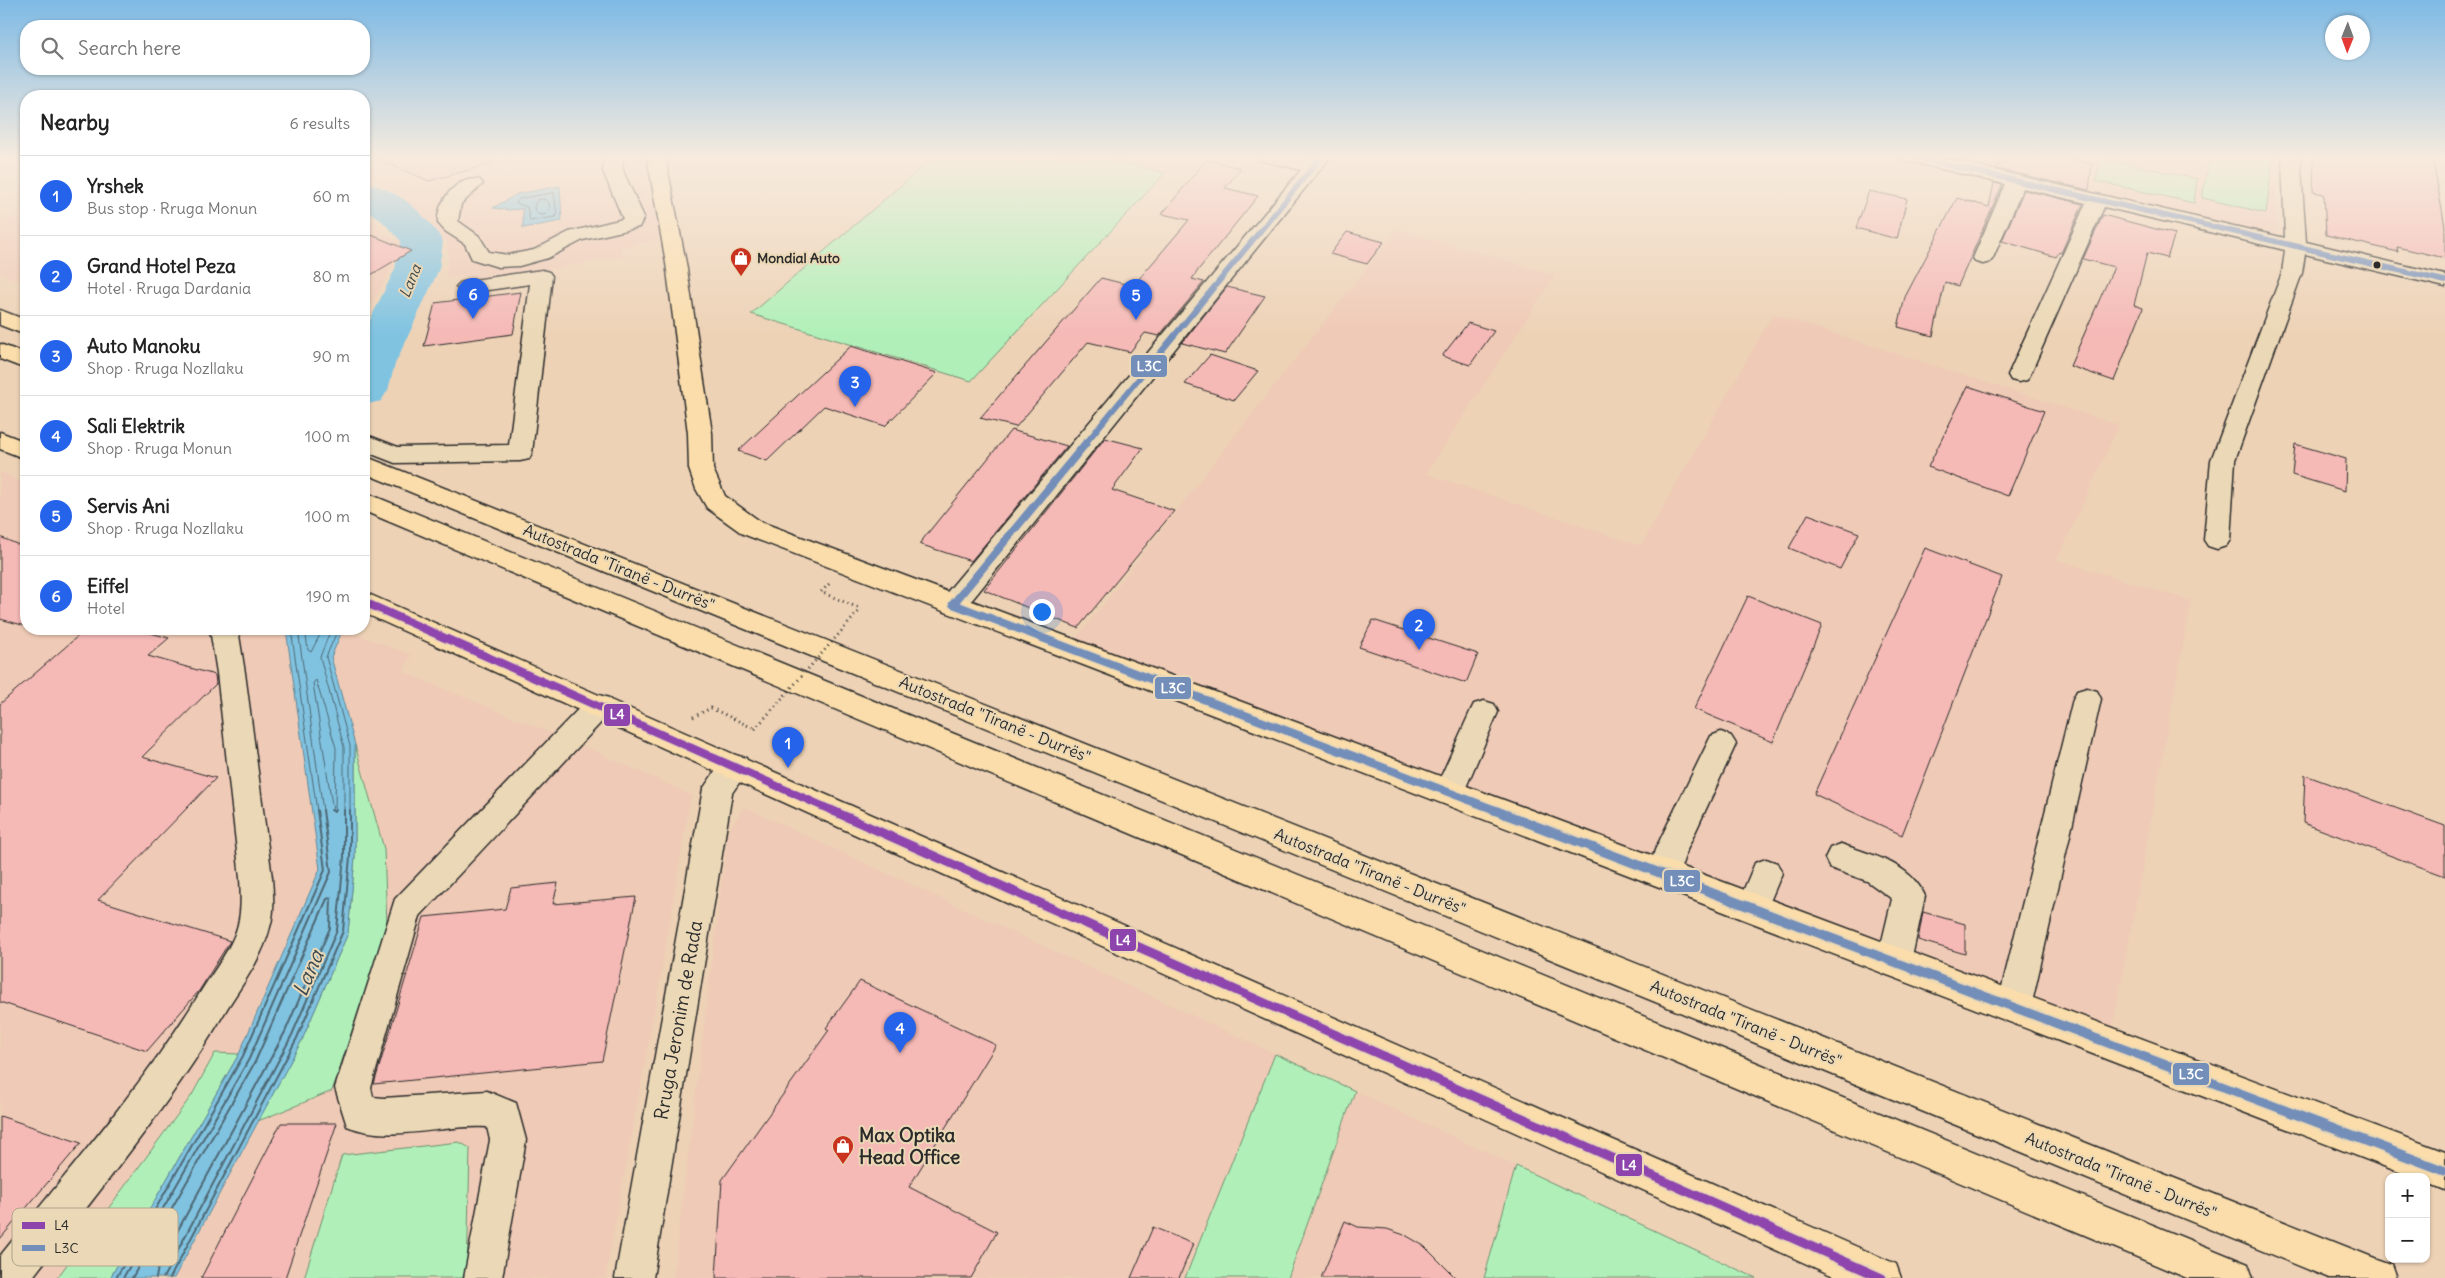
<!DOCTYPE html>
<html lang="en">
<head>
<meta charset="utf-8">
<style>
  :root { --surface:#fff; --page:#f2f2f2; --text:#222; --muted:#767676; --line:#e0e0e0; --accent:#2563eb }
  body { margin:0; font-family:Delius,sans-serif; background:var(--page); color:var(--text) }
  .controls { position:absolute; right:15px; bottom:15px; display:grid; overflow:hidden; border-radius:10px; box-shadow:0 1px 4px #0004 }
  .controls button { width:45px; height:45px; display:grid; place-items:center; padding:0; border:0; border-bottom:1px solid var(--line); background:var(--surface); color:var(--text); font:25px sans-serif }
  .compass { position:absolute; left:2325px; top:15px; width:45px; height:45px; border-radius:50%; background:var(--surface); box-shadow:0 1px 4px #0004; rotate:181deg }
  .you { position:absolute; left:1041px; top:611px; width:18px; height:18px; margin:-12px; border:4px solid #fff; border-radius:50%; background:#1a73e8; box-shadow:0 0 0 8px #1a73e833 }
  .badge { display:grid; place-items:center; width:32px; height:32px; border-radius:50%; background:var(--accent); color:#fff; font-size:16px; font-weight:700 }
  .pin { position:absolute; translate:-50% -41px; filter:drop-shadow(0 1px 2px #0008) }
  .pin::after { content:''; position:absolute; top:26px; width:18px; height:15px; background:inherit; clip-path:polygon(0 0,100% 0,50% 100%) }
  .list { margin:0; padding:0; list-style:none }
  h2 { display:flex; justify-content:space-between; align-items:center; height:65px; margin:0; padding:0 20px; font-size:21px }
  h2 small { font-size:16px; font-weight:400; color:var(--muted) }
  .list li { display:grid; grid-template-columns:32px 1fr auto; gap:15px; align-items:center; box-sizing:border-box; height:80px; padding:0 20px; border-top:1px solid var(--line) }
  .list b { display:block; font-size:19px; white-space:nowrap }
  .list p { margin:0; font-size:16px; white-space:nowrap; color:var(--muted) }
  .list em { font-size:16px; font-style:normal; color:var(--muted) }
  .icon { flex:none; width:28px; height:28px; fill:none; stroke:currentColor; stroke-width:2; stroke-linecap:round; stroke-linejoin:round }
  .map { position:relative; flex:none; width:2445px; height:1278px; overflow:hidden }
  .search { position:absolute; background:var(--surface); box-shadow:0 1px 4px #0004; left:20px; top:20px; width:350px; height:55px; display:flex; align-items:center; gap:12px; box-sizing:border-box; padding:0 18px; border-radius:20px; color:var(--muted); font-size:19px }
  .panel { position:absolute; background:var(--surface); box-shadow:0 1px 4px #0004; left:20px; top:90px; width:350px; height:545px; border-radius:20px }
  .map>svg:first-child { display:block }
  .built { fill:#efcab6 }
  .green { fill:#b0f0b8; stroke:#6e8e72 }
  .water { fill:#80c3e1; stroke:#5e8698 }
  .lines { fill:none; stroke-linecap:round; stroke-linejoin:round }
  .shore-far1 { stroke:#4d6874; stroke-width:1 }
  .shore { stroke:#4d6874; stroke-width:2 }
  .river { fill:#80c3e1; fill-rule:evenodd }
  .building { fill:#f5b9b6; stroke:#2b2b2b }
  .minor-casing { stroke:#2b2b2b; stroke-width:3 }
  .major-casing { stroke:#2b2b2b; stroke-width:3 }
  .highway-casing { stroke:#2b2b2b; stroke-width:3 }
  .path { stroke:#2b2b2b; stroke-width:3; stroke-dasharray:1 4; stroke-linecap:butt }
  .minor { fill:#ebd8b6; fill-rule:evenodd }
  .major { fill:#faddab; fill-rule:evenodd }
  .highway { fill:#faddab; fill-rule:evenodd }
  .path-bridge { stroke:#2b2b2b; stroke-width:3; stroke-dasharray:1 4; stroke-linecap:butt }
  .bus-1-far1-casing { stroke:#ebd8b6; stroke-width:11 }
  .bus-1-casing { stroke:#ebd8b6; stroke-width:13 }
  .bus-2-far2-casing { stroke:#ebd8b6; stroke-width:9 }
  .bus-2-far1-casing { stroke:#ebd8b6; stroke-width:11 }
  .bus-2-casing { stroke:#ebd8b6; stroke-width:13 }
  .bus-1-far1 { stroke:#8e44ad; stroke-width:8 }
  .bus-1 { stroke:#8e44ad; stroke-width:9 }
  .bus-2-far2 { stroke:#738eb9; stroke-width:5.5 }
  .bus-2-far1 { stroke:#738eb9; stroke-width:8 }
  .bus-2 { stroke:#738eb9; stroke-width:9 }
  .bus-dot { fill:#2b2b2b; stroke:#ebd8b6; stroke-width:2 }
  .labels { text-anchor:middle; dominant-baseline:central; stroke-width:4; stroke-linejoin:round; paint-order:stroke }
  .far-poi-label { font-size:14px; font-weight:bold; fill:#2b2b2b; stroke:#ebd8b6; text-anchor:start }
  .far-water-label { font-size:15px; font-style:italic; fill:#3c494f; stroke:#ebd8b6 }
  .street-label { font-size:16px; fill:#2b2b2b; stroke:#ebd8b6 }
  .near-street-label { font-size:19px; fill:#2b2b2b; stroke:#ebd8b6 }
  .near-poi-label { font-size:19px; font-weight:bold; fill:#2b2b2b; stroke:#ebd8b6; text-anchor:start }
  .near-water-label { font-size:21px; font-style:italic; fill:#3c494f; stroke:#ebd8b6 }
  .key { fill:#ebd8b6; stroke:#b1a48c; stroke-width:1 }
  .key-label { font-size:14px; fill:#2b2b2b }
  .line-badge { stroke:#ebd8b6; stroke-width:2 }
  .badge-label { font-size:14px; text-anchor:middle; font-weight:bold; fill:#fff }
</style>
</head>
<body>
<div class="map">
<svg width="2445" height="1278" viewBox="0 0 2445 1278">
  <rect width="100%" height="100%" fill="#edd2b6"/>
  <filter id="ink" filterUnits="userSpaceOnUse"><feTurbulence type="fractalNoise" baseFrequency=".02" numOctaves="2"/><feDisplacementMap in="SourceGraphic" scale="10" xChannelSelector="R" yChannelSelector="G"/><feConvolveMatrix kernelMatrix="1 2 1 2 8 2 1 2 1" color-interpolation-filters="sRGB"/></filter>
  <g filter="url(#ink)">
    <g class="built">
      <path d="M364,156H646L664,238L620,248L623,256L468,284L466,275L445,279L449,256L445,240L379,180L364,177Z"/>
      <path d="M1928,156H2275L2277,236L1959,163Z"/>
      <path d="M26,210V284L0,273V224Z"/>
      <path d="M364,216L378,223L376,227L404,246L364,318Z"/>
      <path d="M1397,229L1555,275L1426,474L1641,546L1773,314L2119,425L2057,560L2191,601L2110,1043L1069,648Z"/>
      <path d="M0,472L26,484V629H286L320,869L239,1054L215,1053L192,1095L57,1278H0Z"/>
      <path d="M343,629L411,655L403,672L590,749L691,795L657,997L605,1278H174L258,1121L332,1091L384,849L331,657Z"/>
      <path d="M744,807L1275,1054L1185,1278H673L728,831Z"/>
      <path d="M1355,1091L1516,1166L1484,1278H1288Z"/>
    </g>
    <g class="green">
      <path d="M935,156H1097L1165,173L971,381L751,314Z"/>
      <path d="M2210,156H2263L2273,158L2266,213L2202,198Z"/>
      <path d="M2101,158L2197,179L2194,203L2096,181Z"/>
      <path d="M355,745L384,849L387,925L332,1091L258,1121L302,1040L348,933L355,857Z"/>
      <path d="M215,1053L239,1054L110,1278H57L192,1095Z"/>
      <path d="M1275,1054L1355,1091L1288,1278H1185Z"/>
      <path d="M459,1142L470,1148L467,1278H304L342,1155Z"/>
      <path d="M1516,1166L1756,1278H1484Z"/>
    </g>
    <g class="water">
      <path d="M560,186L562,221L523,228V209L508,210L493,208L517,194Z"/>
      <path d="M286,629H343L331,657L355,745V857L348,933L302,1040L174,1278H110L239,1054L320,869Z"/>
    </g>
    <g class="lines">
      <g class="shore-far1">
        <path d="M554,193L557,215L555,217L530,221L527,207L516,203L519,199Z"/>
        <circle cx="542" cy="207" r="8"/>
        <path d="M291,629L317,811"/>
        <path d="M298,629L323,811"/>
        <path d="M305,629L308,650L311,652L323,629"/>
        <path d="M331,629L320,657L344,747V811"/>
        <path d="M338,629L326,657L350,746V811"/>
        <path d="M333,811L313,683L316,680L336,748L335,811"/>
      </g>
      <g class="shore">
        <path d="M331,810L334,812L336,810"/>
        <path d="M116,1278L243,1056L325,870L317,810"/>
        <path d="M123,1278L249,1059L331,872L323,810"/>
        <path d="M132,1278L255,1062L327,899L331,898L330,928L285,1032L158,1267L156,1278"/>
        <path d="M163,1278L292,1035L337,930L344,857V810"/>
        <path d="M170,1278L297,1038L343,931L350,857V810"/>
      </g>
      <path class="river" d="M364,182C400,191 423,211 443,241L439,269L395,364L388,390L381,401L364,405V332L395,269L401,241L382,221L364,209Z"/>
    </g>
    <g class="building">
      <path d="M370,156H490L491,164L429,181Z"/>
      <path d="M2000,156H2054L2092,164L2089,190L1997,169Z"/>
      <path d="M2314,156H2432L2445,226V258L2397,247L2398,252L2326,235L2324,194L2313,192Z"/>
      <path d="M1206,160L1241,168L1225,188L1258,196L1199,269L1192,279L1204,282L1159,336L1145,333L1130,352L1088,342L1016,427L980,418L1101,278L1133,286L1189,220L1162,214Z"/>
      <path d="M1994,183L2002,185L1958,286L1945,282L1933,336L1898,327L1905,297L1957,198L1989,207Z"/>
      <path d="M2024,190L2083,204L2061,253L2059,252L2056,257L2002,241Z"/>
      <path d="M1869,191L1907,199L1897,239L1856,228Z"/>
      <path d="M2103,215L2175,234L2167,258L2147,253L2134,305L2143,308L2114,381L2070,366L2114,267L2083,259Z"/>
      <path d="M364,232L411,251L364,279Z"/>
      <path d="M1347,232L1384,242L1367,264L1330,254Z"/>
      <path d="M1227,287L1265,296L1225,354L1182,343Z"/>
      <path d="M521,292L513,334L424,346L435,303Z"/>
      <path d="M1468,323L1494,331L1470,365L1442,356Z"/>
      <path d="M851,346L937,373L885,426L824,406L767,461L738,451Z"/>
      <path d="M1210,355L1258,371L1234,400L1185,384Z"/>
      <path d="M1968,386L2044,411L2008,496L1928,467Z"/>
      <path d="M1011,430L1067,446L971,561L919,544Z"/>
      <path d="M1105,438L1143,448L1112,490L1174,511L1078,628L984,590Z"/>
      <path d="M2295,444L2346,459L2345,491L2292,475Z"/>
      <path d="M1808,514L1859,533L1840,569L1789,548Z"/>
      <path d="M0,537L26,548V626L0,619Z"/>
      <path d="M1925,548L2002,577L1902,835L1814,794Z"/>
      <path d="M1748,596L1822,625L1773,742L1694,709Z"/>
      <path d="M1373,620L1478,654L1466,683L1359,647Z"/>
      <path d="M86,629H136L169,638L148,656L215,675L216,684L142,757L216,778L98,900L230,941L199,991L147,1051L0,1002V704Z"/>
      <path d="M2305,775L2445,826V876L2303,823Z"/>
      <path d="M558,883L553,904L636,897L602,1061L374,1084L424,917L505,909L511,888Z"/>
      <path d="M1923,912L1965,924V954L1918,940Z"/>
      <path d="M860,981L996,1045L909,1187L997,1232L971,1278H716L722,1180L829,1030L826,1028Z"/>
      <path d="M0,1116L81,1143L0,1239Z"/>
      <path d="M281,1123H337L285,1278H201Z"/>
      <path d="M1345,1221L1358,1227L1387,1229L1407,1236L1424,1246L1456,1278H1321Z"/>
      <path d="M1153,1227L1193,1244L1179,1278H1131Z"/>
    </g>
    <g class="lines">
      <g class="minor-casing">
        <g id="minor">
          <path d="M604,156H622L623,171L644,217L639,227L583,240L548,258L519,266L498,267L472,259L465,244L445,231L438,223C436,202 458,174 480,180L483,184L461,204L458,221L479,236L489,252L508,255L534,250L569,232L623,219L603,171Z"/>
          <path d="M1258,156H1290L1308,160L1312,156H1331L963,611L953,614L943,611L940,604L943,597L1301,170L1260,160Z"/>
          <path d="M1901,156H1934L2285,238L2282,156H2300L2306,242L2445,275V287L2305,254L2302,273L2235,460L2230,540L2226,546L2217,549L2208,546L2204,540L2211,460L2282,273L2285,250L2104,207L2030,375L2027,380L2019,382L2011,380L2008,375L2086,203L2023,188L1993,258L1990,262L1983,264L1976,262L1973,258L2005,184L1903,160Z"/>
          <path d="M542,270L549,272L552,276L532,453L529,459L520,461L395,463L364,451V434L398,447L509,445L530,284L467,293L460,291L456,287L460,283L467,281Z"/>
          <path d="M210,629H238L245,673L272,878C273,894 275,911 270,927C263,956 244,982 228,1007C171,1104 100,1190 32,1278H0V1256C68,1171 141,1088 198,996C210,976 227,955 235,934C242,916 241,896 240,878L217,673Z"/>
          <path d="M2087,688L2097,691L2101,699L2031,1007L2026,1018L2014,1023L2002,1018L1997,1007L2073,699L2077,691Z"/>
          <path d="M599,695L609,698L613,706L609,714L420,916L371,1088L373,1097L384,1098L487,1091L516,1103L526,1140L502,1278H464L490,1140L487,1127C441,1124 392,1144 347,1126L335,1088L395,899L589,698Z"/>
          <path d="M1484,701L1494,704L1498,712L1464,792L1460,801L1449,805L1438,801L1434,792L1470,712L1474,704Z"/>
          <path d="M1721,732L1731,736L1736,744L1687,850L1675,884L1664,888L1653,884L1648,874L1655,850L1711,736Z"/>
          <path d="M735,755L746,758L750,767L732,793L653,1278H615L703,789L724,758Z"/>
          <path d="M1841,844C1872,855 1910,863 1925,896L1911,962L1906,973L1894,977L1882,973L1877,962L1892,899L1867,881L1830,868L1825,858L1830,848Z"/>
          <path d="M1766,859L1777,863L1782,873L1763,918L1752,922L1741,918L1736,908L1755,863Z"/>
        </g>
      </g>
      <g class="major-casing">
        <g id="major">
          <path d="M647,156H665L686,263L712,433L713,469L725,496L761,522L2445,1152V1190L2426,1182V1177H2412L743,534L707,508L696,489L689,469L688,433L666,263Z"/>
          <path d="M0,432L26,442V459L0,449Z"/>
          <path d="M364,592L1896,1264L1901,1278H1838L364,613Z"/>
        </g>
      </g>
      <g class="highway-casing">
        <g id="highway">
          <path d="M0,310L26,320V335L0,325Z"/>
          <path d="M0,344L26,354V369L0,359Z"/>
          <path d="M364,456L2377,1259L2391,1264L2396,1278H2329L364,473Z"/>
          <path d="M364,492L2248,1264L2253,1278H2187L364,511Z"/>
        </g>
      </g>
      <g class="path">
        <path d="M829,584L821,592L861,609"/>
        <path d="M693,717L711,708L755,729"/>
      </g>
      <use href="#minor" class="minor"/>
      <use href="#major" class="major"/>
      <use href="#highway" class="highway"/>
      <path class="path-bridge" d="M755,729L861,609"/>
      <g class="bus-1-far1-casing">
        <path id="bus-1-far1" d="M364,602L833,811"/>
      </g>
      <g class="bus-1-casing">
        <path id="bus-1" d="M831,810L1882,1278"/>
      </g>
      <g class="bus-2-far2-casing">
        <g id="bus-2-far2">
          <path d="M1910,156L2445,281"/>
          <path d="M1085,444L1322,156"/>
        </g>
      </g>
      <g class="bus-2-far1-casing">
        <path id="bus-2-far1" d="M1086,443L953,604L1498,811"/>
      </g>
      <g class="bus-2-casing">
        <path id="bus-2" d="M1494,810L2445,1171"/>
      </g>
      <use href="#bus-1-far1" class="bus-1-far1"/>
      <use href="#bus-1" class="bus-1"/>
      <use href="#bus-2-far2" class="bus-2-far2"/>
      <use href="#bus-2-far1" class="bus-2-far1"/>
      <use href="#bus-2" class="bus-2"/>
    </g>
  </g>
  <linearGradient id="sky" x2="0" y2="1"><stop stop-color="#7ebae5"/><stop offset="0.47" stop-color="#f7ebde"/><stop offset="1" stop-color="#f7ebde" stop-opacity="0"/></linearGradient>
  <rect width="2445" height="335" fill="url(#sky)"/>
  <defs>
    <g id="shop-pin" transform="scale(1.125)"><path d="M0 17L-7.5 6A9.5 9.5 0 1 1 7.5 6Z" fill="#c8321e" stroke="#ebd8b6"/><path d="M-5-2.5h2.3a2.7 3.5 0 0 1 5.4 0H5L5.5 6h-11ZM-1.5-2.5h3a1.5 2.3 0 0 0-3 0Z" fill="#fff"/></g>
  </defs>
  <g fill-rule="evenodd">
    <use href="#shop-pin" x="741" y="258"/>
    <use href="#shop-pin" x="843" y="1146"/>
  </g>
  <circle class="bus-dot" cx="2377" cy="265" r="4.5"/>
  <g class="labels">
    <g class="far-poi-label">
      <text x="757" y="258">Mondial Auto</text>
    </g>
    <g class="far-water-label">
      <text transform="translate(410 281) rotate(-68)">Lana</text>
    </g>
    <g class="street-label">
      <text transform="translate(619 567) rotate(22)">Autostrada "Tiranë - Durrës"</text>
      <text transform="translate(995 719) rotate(22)">Autostrada "Tiranë - Durrës"</text>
      <text transform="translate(1370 871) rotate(22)">Autostrada "Tiranë - Durrës"</text>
      <text transform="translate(1746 1023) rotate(22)">Autostrada "Tiranë - Durrës"</text>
      <text transform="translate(2121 1175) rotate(22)">Autostrada "Tiranë - Durrës"</text>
    </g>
    <g class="near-street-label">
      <text transform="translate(678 1020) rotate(-80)">Rruga Jeronim de Rada</text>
    </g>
    <g class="near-poi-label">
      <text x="859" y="1135">Max Optika<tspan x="859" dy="22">Head Office</tspan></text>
    </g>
    <g class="near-water-label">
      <text transform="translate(308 973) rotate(-67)">Lana</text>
    </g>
  </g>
  <rect x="12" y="1208" width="166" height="58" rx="8" class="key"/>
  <rect x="22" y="1222" width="23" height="7" fill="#8e44ad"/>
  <rect x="22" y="1245" width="23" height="6" fill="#738eb9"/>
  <g class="key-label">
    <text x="54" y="1230">L4</text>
    <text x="54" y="1253">L3C</text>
  </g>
  <g class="line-badge">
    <rect x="1130" y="354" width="38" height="24" rx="5" fill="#738eb9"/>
    <rect x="1154" y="676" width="38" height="24" rx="5" fill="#738eb9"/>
    <rect x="603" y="703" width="28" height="24" rx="5" fill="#8e44ad"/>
    <rect x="1663" y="869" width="38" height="24" rx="5" fill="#738eb9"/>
    <rect x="1109" y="928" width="28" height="24" rx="5" fill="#8e44ad"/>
    <rect x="2172" y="1062" width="38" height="24" rx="5" fill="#738eb9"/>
    <rect x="1615" y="1153" width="28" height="24" rx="5" fill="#8e44ad"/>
  </g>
  <g class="badge-label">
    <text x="1149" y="371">L3C</text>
    <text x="1173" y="693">L3C</text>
    <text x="617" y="719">L4</text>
    <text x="1682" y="886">L3C</text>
    <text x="1123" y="945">L4</text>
    <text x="2191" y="1079">L3C</text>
    <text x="1629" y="1170">L4</text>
  </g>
</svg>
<div class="controls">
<button>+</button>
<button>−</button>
</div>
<svg class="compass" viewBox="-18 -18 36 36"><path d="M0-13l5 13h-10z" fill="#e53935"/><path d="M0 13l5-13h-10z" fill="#767676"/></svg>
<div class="you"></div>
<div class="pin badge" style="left:788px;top:768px">1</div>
<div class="pin badge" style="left:1419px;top:650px">2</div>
<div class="pin badge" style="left:855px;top:407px">3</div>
<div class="pin badge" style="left:900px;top:1053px">4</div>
<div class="pin badge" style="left:1136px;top:320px">5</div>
<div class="pin badge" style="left:473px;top:319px">6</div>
<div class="search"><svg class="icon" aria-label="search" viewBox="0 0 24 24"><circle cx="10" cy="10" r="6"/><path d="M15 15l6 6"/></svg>Search here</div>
<section class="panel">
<h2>Nearby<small>6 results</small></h2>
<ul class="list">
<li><span class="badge">1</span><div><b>Yrshek</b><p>Bus stop · Rruga Monun</p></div><em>60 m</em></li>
<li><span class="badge">2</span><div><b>Grand Hotel Peza</b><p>Hotel · Rruga Dardania</p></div><em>80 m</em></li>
<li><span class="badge">3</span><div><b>Auto Manoku</b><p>Shop · Rruga Nozllaku</p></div><em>90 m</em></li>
<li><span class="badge">4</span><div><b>Sali Elektrik</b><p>Shop · Rruga Monun</p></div><em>100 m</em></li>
<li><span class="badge">5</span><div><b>Servis Ani</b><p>Shop · Rruga Nozllaku</p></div><em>100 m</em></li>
<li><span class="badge">6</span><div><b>Eiffel</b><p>Hotel</p></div><em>190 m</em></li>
</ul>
</section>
</div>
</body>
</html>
